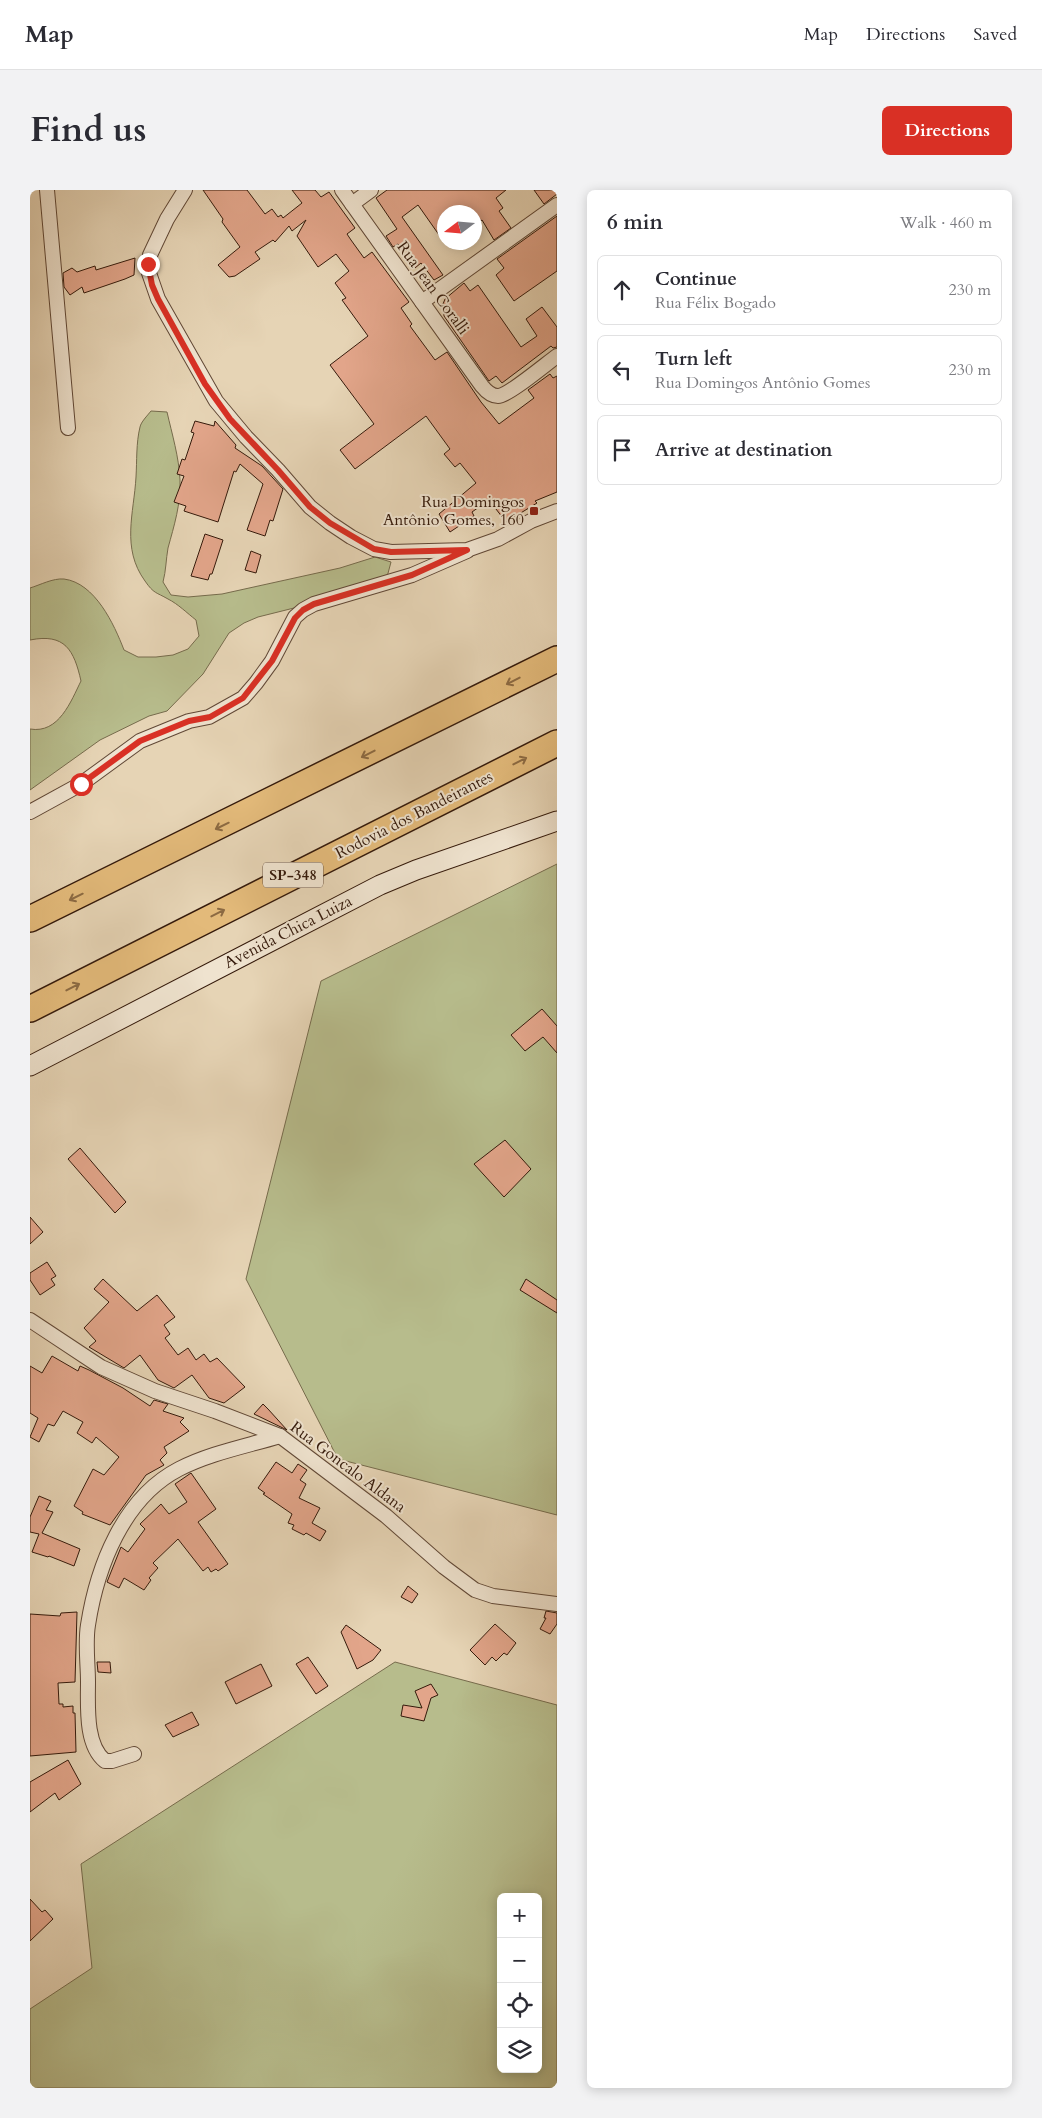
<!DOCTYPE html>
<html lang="en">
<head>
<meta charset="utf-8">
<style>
  :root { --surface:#fff; --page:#f2f2f3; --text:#2b2b33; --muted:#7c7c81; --line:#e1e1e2; --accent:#d93025 }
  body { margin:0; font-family:Cardo,serif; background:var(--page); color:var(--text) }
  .controls { position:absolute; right:15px; bottom:15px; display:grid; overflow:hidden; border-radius:8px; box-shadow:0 2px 12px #0003 }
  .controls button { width:45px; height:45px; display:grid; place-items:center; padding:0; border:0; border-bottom:1px solid var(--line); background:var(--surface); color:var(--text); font:25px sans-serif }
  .compass { position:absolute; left:407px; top:15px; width:45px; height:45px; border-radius:50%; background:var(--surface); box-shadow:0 2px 12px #0003; rotate:254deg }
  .stop { position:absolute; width:15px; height:15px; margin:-11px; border:4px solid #d93025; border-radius:50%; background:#fff }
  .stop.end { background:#d93025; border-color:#fff; box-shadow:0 1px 5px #0008 }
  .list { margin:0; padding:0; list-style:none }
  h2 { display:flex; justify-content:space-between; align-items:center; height:65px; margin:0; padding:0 20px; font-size:21px }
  h2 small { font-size:16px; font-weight:400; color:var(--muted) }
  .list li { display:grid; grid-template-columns:32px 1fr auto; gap:15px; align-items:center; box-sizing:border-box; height:70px; margin:0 10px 10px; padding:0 10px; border:1px solid var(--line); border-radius:8px }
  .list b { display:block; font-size:19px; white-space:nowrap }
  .list p { margin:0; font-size:16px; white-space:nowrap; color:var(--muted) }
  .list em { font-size:16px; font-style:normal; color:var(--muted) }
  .icon { flex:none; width:28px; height:28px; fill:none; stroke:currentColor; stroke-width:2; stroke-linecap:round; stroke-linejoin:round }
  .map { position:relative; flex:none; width:527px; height:1898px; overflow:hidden; border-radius:8px }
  header { display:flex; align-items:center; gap:30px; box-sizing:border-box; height:70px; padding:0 25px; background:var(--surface); border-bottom:1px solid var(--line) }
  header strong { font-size:24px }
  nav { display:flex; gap:28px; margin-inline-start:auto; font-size:18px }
  .intro { display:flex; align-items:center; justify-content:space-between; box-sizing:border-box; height:120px; padding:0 30px }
  h1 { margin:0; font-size:35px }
  .button { padding:12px 22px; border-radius:8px; background:var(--accent); color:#fff; font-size:18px; font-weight:700 }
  main { display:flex; gap:30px; padding:0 30px }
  aside { flex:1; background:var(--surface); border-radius:8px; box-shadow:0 2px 12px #0003 }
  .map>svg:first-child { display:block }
  .green { fill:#b7bc8c; stroke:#766b4c; fill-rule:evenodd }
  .building { fill:#e2a58a; stroke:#351a0b }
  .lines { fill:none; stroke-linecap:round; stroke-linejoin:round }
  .street-casing { stroke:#614836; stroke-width:16 }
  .secondary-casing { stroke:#351a0b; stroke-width:21 }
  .highway-casing { stroke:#351a0b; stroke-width:28 }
  .street { stroke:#efe3cf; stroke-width:14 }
  .secondary { stroke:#efe3cf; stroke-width:19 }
  .highway { stroke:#e3ba7a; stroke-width:25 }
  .oneway { stroke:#8c6a42 }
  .route { stroke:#d93025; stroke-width:6 }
  .poi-dot { fill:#8f2418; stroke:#efe3cf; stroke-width:2 }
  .labels { text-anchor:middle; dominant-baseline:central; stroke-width:4; stroke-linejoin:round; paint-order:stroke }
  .shield { fill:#efe3cf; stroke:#6d5646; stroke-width:1 }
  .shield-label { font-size:15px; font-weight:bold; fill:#351a0b }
  .street-label { font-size:16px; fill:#351a0b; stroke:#efe3cf }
  .poi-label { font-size:16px; fill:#351a0b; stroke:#efe3cf; text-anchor:end }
</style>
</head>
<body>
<header>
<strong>Map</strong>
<nav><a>Map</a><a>Directions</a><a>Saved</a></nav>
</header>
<div class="intro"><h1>Find us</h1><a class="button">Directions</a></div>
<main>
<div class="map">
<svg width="527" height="1898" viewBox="0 0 527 1898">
  <rect width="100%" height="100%" fill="#e6d4b5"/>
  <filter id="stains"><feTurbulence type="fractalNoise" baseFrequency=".004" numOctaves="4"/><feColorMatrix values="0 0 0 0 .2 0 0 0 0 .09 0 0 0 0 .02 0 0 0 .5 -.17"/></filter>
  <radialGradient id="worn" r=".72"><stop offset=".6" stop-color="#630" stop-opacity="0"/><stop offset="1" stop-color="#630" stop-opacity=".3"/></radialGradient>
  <g class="green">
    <path d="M121,221L137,222C142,244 149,267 150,290C151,314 144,336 138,358C136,369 136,381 133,392L141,405L158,407L192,404L310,378L345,367L361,372L357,387L296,410L228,427L214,433L199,443L173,484L137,521L119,526L70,550L0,600V539C29,544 41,511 51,491C44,460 35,443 0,450V398C10,395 23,388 34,389C65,393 84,434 94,460L108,467H126L143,465L158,459L169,446L166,430C157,423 148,414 138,409C126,402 124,404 115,391C91,358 104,323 106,287C107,271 106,253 110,237C111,232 117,226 121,221Z"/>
    <path d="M527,674V1325L308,1269L216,1089L291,791Z"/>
    <path d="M365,1472L527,1515V1898H0V1819L62,1778L51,1674ZM471,1707H508V1879H471Z"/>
  </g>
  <g class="building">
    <path d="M173,0H217L235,24L242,19L248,27L251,25L253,28L272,13L262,0H285L291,7L299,2L325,38L317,44L321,50L334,68L342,62L379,112L371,118L382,134L380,136L405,170L417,162L451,212L469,234L504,208L498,200L520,184L523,188L527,186V302L505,311L507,313L476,332L459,310L442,322L444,326L420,342L409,324L446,293L430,273L425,277L414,264L420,259L396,226L325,279L310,260L344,234L300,175L338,146L312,110L316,108L305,93L319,81L306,64L288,77L267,46L276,30L262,41L259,36L245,52L243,50L225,62L230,69L205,86L199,87L188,75L210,57L192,32L193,29Z"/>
    <path d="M357,0H476L466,8L473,18L469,21L481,38L464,50L452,30L444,35V22H414V52L388,15L372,27L413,85L404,90L391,73L385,78L368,54L363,57L356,46L367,39L346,8Z"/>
    <path d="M504,0H527V4L514,14Z"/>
    <path d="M527,26V81L484,111L466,85L474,78L467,69Z"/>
    <path d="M105,68L104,85L95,89L54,103L52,97L40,105L34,97L33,83L42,78L47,82L65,76L66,80Z"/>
    <path d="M434,93L440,101L448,95L491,157L507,146L496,129L512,117L527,137V157L523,158L521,156L472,193L466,186L459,191L414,126L413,114L415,109Z"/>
    <path d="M165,231L184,236L185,231L206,255L205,258L232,276L253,299L243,331L240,330L235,346L217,340L233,294L210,274L206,282L204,281L188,332L154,321L156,316L144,312L154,286L147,284L152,269L155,270L164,243L161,242Z"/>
    <path d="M175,344L193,350L182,384H180L178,390L161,386Z"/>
    <path d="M221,361L231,365L226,383L215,380Z"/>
    <path d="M512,819L527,836V863L513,847L495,861L481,845Z"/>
    <path d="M475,950L501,979L474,1007L444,974Z"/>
    <path d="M50,958L96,1012L85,1023L38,969Z"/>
    <path d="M0,1027L13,1042L0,1054Z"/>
    <path d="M17,1072L26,1086L21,1089L25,1095L10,1105L0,1090V1083Z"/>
    <path d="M73,1089L107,1121L127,1105L145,1127L134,1135L140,1144L135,1148L148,1165L158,1158L166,1170L174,1164L180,1172L187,1168L215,1197L194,1213L179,1208L162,1185L144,1198L128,1190L110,1165L94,1178L59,1157L66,1151L54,1138L79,1112L64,1099Z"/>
    <path d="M496,1089L527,1110V1123L490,1100Z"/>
    <path d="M22,1166L48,1181L50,1176L59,1180L93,1198L120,1216L124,1210L138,1214L133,1221L154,1228L150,1232L159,1241L134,1257L137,1263L130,1270L134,1275L116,1285L80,1335L52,1324L53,1322L44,1316L63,1279L74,1285L89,1267L66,1247L62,1253L47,1243L53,1232L33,1221L24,1236L18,1234L9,1252L0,1247L8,1228L0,1223V1176L12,1183Z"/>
    <path d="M233,1214L238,1219L257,1240L224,1224Z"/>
    <path d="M246,1272L262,1283L268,1274L277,1280L270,1290L276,1294L269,1308L290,1318L282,1333L296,1341L290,1351L276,1343L274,1345L262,1339L264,1335L258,1333L262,1324L233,1304L235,1303L228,1298Z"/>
    <path d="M161,1283L186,1319L168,1332L198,1374L188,1381L186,1379L181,1382L178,1377L173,1381L148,1349L123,1373L128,1378L119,1388L121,1390L114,1400L94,1388L89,1398L77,1392L91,1357L98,1362L115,1339L110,1334L131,1314L139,1324L157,1312L145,1294Z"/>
    <path d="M9,1306L21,1311L16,1320L23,1322L12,1343L50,1359L44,1376L19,1366L18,1367L2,1362L9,1344L0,1342V1327Z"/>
    <path d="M378,1396L388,1404L382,1413L371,1407Z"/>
    <path d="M516,1421L527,1423V1434L520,1444L510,1439L516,1428H514Z"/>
    <path d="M47,1422L45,1492L28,1493L29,1514H33V1517L43,1516V1523H45L46,1562L0,1566V1424L30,1426L31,1423Z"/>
    <path d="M465,1434L486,1453L477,1465L474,1463L466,1471L462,1467L455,1475L440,1460Z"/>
    <path d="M316,1435L351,1460L343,1470L327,1479L311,1442Z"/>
    <path d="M278,1467L298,1496L286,1504L266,1474Z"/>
    <path d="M67,1472H80L81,1483L68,1482Z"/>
    <path d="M231,1474L242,1496L206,1514L195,1492Z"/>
    <path d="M401,1494L408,1505L401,1508L394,1531L371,1526L373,1515L392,1518L385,1501Z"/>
    <path d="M162,1522L169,1535L143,1547L135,1535Z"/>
    <path d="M38,1570L51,1594L29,1610L25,1603L0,1622V1592Z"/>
    <path d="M0,1709L12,1722L15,1720L23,1729L0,1751Z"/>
  </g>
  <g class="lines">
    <g class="street-casing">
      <g id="street">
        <path d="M17,0L38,238"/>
        <path d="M155,0L137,29L120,65L118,74L119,83L128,109L186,211L216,247L248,280L280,317L300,333L321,347L344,359L361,362L437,360L468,349L501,331L527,321"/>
        <path d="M312,0L452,196C456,201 461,206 468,206C478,206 517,173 527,166"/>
        <path d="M322,14L341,0"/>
        <path d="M392,112L527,15"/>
        <path d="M0,622L51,594L110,551L159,531L179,527L213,508L226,493L242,471L265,427L273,420L284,414L382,385L437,361"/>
        <path d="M0,1130L71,1177L125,1201L185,1221L250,1246L356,1326L414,1377L445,1400L463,1406L527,1414"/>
        <path d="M104,1564L82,1571H75C55,1555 58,1516 58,1492C58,1474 55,1453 58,1435C67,1377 93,1308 149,1279C180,1263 217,1256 250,1246"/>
      </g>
    </g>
    <g class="secondary-casing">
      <path id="secondary" d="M0,876L350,695L386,680L527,631"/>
    </g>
    <g class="highway-casing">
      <g id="highway">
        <path d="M0,729L527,469"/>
        <path d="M0,819L527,553"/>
      </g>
    </g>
    <use href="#street" class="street"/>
    <use href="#secondary" class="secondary"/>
    <use href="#highway" class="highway"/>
  </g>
  <defs><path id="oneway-shaft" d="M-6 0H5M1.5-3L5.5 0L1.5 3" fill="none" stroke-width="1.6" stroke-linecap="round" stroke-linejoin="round" transform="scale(1.25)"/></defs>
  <g class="oneway">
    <use href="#oneway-shaft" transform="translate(483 491) rotate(153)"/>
    <use href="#oneway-shaft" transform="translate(338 564) rotate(153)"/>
    <use href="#oneway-shaft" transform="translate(490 571) rotate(-27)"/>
    <use href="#oneway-shaft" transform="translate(192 636) rotate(154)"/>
    <use href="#oneway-shaft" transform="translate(46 707) rotate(154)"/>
    <use href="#oneway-shaft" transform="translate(188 723) rotate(-27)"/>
    <use href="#oneway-shaft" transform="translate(43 797) rotate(-27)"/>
  </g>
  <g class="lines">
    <path class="route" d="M51,594L110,551L159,531L180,527L213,508L242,471L265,428L273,420L284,414L382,385L437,360L361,362L344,359L300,333L280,317L248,280L200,229L175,194L128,109L122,95L118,74"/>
  </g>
  <rect class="poi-dot" x="499" y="316" width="10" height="10" rx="2.5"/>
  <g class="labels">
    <rect class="shield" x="233" y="672.5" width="60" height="25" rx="4"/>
    <g class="shield-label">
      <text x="263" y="685">SP-348</text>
    </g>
    <g class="street-label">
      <text transform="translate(403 98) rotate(54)">Rua Jean Coralli</text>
      <text transform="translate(384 625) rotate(-27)">Rodovia dos Bandeirantes</text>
      <text transform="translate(258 742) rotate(-27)">Avenida Chica Luiza</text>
      <text transform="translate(318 1277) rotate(37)">Rua Goncalo Aldana</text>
    </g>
    <g class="poi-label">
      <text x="494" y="312">Rua Domingos<tspan x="494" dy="18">Antônio Gomes, 160</tspan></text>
    </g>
  </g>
  <rect width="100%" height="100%" filter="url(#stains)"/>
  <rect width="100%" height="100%" fill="url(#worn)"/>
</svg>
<div class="controls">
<button>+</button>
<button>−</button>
<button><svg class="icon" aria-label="locate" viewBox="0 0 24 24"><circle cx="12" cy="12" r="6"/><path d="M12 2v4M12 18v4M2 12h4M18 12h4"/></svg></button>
<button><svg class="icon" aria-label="layers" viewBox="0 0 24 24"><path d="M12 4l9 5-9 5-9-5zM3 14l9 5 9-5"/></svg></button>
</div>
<svg class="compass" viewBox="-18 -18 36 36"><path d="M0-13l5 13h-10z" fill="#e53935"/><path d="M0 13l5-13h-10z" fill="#7c7c81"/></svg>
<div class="stop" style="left:51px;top:594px"></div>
<div class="stop end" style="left:118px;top:74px"></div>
</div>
<aside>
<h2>6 min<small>Walk · 460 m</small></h2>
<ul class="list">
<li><svg class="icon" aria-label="ahead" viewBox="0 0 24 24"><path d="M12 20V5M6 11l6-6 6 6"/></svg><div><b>Continue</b><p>Rua Félix Bogado</p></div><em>230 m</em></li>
<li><svg class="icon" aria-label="left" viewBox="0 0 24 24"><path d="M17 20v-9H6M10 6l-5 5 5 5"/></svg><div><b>Turn left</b><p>Rua Domingos Antônio Gomes</p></div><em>230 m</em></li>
<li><svg class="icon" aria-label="arrive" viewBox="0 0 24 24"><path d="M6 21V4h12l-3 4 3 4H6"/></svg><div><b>Arrive at destination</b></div></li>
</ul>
</aside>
</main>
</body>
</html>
